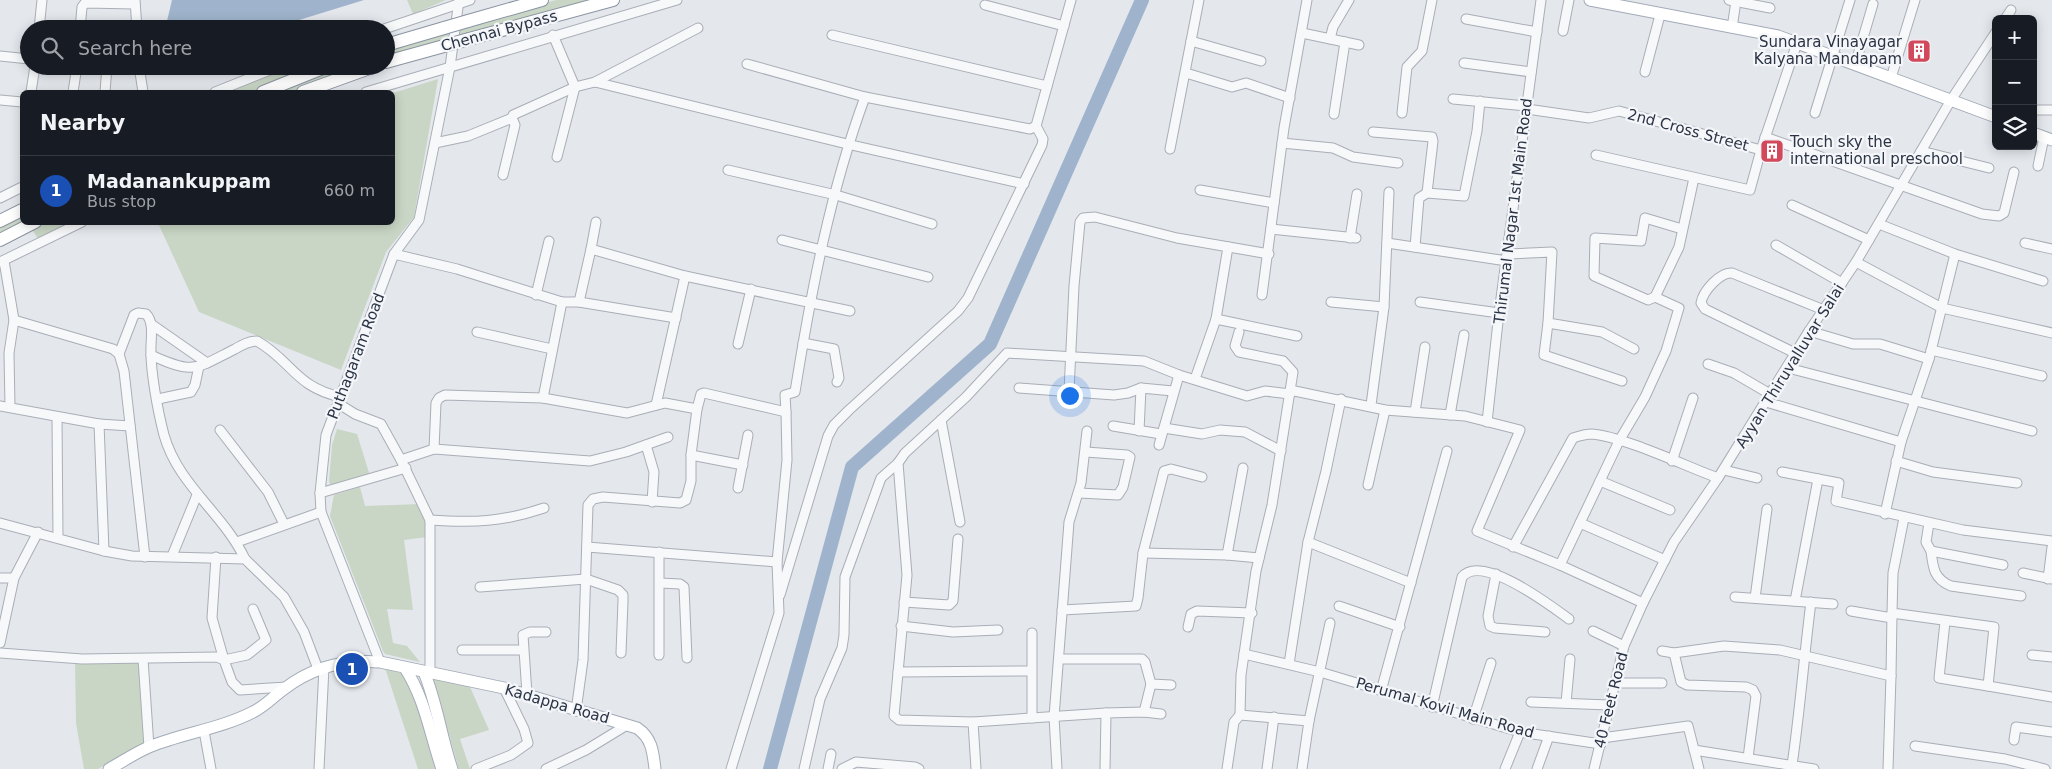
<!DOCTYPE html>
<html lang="en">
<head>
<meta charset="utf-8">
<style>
  :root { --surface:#171b24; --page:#20242c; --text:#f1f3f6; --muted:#9ea1a6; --line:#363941; --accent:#2563eb }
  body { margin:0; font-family:"DejaVu Sans",sans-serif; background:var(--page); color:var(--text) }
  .controls { position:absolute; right:15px; top:15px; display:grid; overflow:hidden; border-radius:8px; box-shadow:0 2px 12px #0003 }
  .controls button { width:45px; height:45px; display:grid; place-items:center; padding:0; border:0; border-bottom:1px solid var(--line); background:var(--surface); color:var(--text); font:25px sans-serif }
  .you { position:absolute; left:1069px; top:395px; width:18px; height:18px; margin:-12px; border:4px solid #fff; border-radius:50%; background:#1a73e8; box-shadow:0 0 0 8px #1a73e833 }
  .badge { display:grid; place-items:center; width:32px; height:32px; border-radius:50%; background:var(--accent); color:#fff; font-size:16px; font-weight:700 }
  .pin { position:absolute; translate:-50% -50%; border:2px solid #fff; box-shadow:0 1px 5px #0006 }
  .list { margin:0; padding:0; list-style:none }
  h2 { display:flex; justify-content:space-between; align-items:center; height:65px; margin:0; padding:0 20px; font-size:21px }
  h2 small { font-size:16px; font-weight:400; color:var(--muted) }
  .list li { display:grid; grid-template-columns:32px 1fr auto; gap:15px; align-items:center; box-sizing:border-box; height:70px; padding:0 20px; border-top:1px solid var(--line) }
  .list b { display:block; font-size:19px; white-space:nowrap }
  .list p { margin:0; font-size:16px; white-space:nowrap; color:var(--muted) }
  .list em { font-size:16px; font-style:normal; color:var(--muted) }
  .icon { flex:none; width:28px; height:28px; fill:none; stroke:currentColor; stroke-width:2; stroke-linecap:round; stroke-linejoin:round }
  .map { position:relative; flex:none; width:2052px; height:769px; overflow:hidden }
  .search { position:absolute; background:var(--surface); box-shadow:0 2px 12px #0003; left:20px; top:20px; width:375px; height:55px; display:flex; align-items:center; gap:12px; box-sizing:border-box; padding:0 18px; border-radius:28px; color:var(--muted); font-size:19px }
  .panel { position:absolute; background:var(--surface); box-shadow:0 2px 12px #0003; left:20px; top:90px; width:375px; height:135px; border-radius:8px }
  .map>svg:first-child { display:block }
  .green { fill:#c9d6c5 }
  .water { fill:#9fb4cc }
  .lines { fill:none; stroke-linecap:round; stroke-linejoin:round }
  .river { stroke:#9fb4cc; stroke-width:14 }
  .minor-casing { stroke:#a9aeb7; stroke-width:11 }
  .major-casing { stroke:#a3abb8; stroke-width:13 }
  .highway-casing { stroke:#8b94a3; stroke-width:14 }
  .minor { stroke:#f7f8fa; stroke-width:9 }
  .major { stroke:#fff; stroke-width:11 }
  .highway { stroke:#fff; stroke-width:12 }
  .highway-bridge-casing { stroke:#8b94a3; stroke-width:14; stroke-linecap:butt }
  .highway-bridge { stroke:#fff; stroke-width:12 }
  .labels { text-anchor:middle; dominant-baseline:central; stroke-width:4.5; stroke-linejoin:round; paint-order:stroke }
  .street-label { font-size:15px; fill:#2b3445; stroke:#f4f6f9 }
  .poi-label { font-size:15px; fill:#2b3445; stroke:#f4f6f9; text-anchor:end }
</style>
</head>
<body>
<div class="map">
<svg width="2052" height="769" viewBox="0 0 2052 769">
  <rect width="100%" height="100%" fill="#e4e7ec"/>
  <g class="green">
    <path d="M407,0H446L413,14Z"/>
    <path d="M556,0H596L386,58V48Z"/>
    <path d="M290,66H311L253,92H226Z"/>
    <path d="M338,66H365L293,92H270Z"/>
    <path d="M438,79L414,217L386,252L341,370L199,312L158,223L392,222L393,93Z"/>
    <path d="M22,214V222L0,234V225Z"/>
    <path d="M45,223H71L38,239L32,229Z"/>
    <path d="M337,429L357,434L370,476L332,486L329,482L332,445Z"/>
    <path d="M360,487L365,506L421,504L425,512L427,537L404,540L413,610L387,609L393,643L407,646L420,662L385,654L383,651L330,516L334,495Z"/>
    <path d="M75,661L139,663L144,743L98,769H84L76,723Z"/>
    <path d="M385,668L403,674L412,687L435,769H418Z"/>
    <path d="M433,679L470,687L489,730L460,739L470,769H459Z"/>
  </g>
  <path class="water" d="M172,0H364L270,29H171L167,21Z"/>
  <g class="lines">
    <path class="river" d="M770,769L852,467L990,344L1142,0"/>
    <g class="minor-casing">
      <g id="minor">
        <path d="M135,0L137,29"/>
        <path d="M1729,0L1770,8"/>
        <path d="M985,5L1064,26"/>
        <path d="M1466,19L1537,32"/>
        <path d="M2005,19L2011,10"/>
        <path d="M1732,28L1736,1"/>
        <path d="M39,29L42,0"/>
        <path d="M80,29L82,7L85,3L135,4"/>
        <path d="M384,29L470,0"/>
        <path d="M1563,31L1569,0"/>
        <path d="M1302,33L1359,45"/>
        <path d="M553,35L575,87L595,82L847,144L1024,184"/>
        <path d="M832,35L1047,86"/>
        <path d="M1330,39L1333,27L1349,0"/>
        <path d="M1191,41L1261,61"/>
        <path d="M0,56L29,59"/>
        <path d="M1464,63L1531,72"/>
        <path d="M747,64L865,97L1030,129L1036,126L1071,0"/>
        <path d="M1855,65L1873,4"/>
        <path d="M139,66L143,92"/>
        <path d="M1645,72L1660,15"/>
        <path d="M1186,73L1232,87L1246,83L1290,98"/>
        <path d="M1891,78L1915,0"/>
        <path d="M595,82L698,28"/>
        <path d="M31,92L35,66"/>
        <path d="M73,92L77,66"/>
        <path d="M105,92L107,66"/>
        <path d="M215,92L280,66"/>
        <path d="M366,92L677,0"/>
        <path d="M1453,99L1527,106"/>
        <path d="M0,100L22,102"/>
        <path d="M1527,109L1589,118L1619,111L1761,150"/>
        <path d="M2033,110H2052"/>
        <path d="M1402,113L1407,67L1422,51L1432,0"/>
        <path d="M1815,113L1850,0"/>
        <path d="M1334,114L1345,42"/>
        <path d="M513,115L575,87"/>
        <path d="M1373,132L1432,137L1433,141L1427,193L1464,196L1477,131L1480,101"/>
        <path d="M1765,137L1982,214L1999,216L2004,213L2014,172"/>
        <path d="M435,143L468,136L512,118L515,125L503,175"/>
        <path d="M1282,143L1333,148L1353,157L1398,163"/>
        <path d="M1170,149L1199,0"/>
        <path d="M1921,151L1989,168"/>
        <path d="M1596,155L1750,190L1761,150L1797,43"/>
        <path d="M557,157L575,87"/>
        <path d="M2038,166L2044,137"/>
        <path d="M728,170L836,195L932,224"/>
        <path d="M1200,190L1274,203"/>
        <path d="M0,198L22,187"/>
        <path d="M1792,205L1869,240"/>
        <path d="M1879,224L1955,254L2043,281"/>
        <path d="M1271,229L1356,238"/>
        <path d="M1350,238L1357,194"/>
        <path d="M782,240L928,277"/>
        <path d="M1387,243L1507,261"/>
        <path d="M2025,243L2052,249"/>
        <path d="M1776,245L1842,283"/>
        <path d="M1415,247L1419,198L1427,193"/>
        <path d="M591,249L596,222"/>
        <path d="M394,254L457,269L562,302H579L676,318"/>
        <path d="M1508,254L1552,252L1548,323L1602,332L1634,349"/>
        <path d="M4,261L14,320L9,353L10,407"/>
        <path d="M0,262L82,222"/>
        <path d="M1856,262L1942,308L2052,333"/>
        <path d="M536,295L549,241"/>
        <path d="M1262,295L1284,128L1307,0"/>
        <path d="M1655,297L1648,300L1594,276L1595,238L1641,241L1645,218L1682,229"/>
        <path d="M1655,297L1679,247L1694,178"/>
        <path d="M579,302L591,249L685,276L850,311"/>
        <path d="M1331,302L1384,307"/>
        <path d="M1420,302L1499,313"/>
        <path d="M1216,319L1297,336"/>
        <path d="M14,320L113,349L119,354L124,371L145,557"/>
        <path d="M1548,323L1544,355L1622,381"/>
        <path d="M151,324L207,363"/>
        <path d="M1809,331L1853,344H1880L1929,359"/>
        <path d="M477,332L552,349"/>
        <path d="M1239,332L1235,346L1239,352L1283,361L1293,372L1272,505L1256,571L1241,675L1240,715"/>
        <path d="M803,343L834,349L839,378L837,382"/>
        <path d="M738,344L751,289"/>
        <path d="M1931,350L2042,376"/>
        <path d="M119,354L134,315L138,313L146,314C154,322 151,337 151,347C150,370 158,412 164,435C178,485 223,513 245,559"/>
        <path d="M1797,354L1705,309L1701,303C1703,291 1720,272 1732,273L1824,310"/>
        <path d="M151,355C194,375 195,369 235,349C242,345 249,341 257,341C292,361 295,387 341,397"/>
        <path d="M1708,364L1734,373L1770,394"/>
        <path d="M1788,368L2032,431"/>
        <path d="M1195,379L1216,319L1228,247"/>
        <path d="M1019,388L1114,395L1128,393L1141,388L1173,391"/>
        <path d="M1290,390L1385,410L1465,416L1520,430L1477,531L1560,565L1643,603"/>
        <path d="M1069,391L1074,286L1080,222L1083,218L1095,217L1177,238L1269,254"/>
        <path d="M543,398L562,302"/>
        <path d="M158,399L191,392L195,385L199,366"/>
        <path d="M1766,402L1901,442"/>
        <path d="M339,404L355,414L381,424L401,460L434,449L590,461L626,452L668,437"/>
        <path d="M656,405L685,276"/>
        <path d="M1371,405L1384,307L1389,192"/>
        <path d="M0,406L99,424L104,551"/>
        <path d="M1415,412L1425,347"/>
        <path d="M1450,415L1464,335"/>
        <path d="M57,417L58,538"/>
        <path d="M941,420L960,522"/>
        <path d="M1487,422L1499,313L1541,0"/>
        <path d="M99,424L130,426"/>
        <path d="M1113,426L1161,434"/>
        <path d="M1164,428L1202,434L1220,430L1245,432L1281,451"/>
        <path d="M220,430L268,492L284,524"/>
        <path d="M1139,431L1141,388"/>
        <path d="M646,445L654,472L652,502"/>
        <path d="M1159,445L1179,375"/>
        <path d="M434,449L436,403L439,398L445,395L543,398L627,413L665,403L697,409L701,394L704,393L786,412L785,395L795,392C811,292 830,192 865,97"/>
        <path d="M691,455L743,465"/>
        <path d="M401,460L430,520V673"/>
        <path d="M1672,461L1693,398"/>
        <path d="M1896,461L1933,472L2017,483"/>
        <path d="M1724,470L1757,478"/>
        <path d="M1782,472L1839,483L1836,501L1963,530L2052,541"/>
        <path d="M1600,481L1670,510"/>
        <path d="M1368,485L1385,410"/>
        <path d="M738,488L748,435"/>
        <path d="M320,493L406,468"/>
        <path d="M1079,493L1118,495L1123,487L1130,457L1127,455L1086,452"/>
        <path d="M1885,514L1901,442L1929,359L1955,254"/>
        <path d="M1904,518L1893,573L1892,613L1994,627L1988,686L1939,678L1945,622"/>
        <path d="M430,520C473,523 503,522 544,508"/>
        <path d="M0,523L104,551L132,556L245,559L284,597L304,632L318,669"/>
        <path d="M1580,523L1665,560"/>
        <path d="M1929,523L1926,542L1931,551L2003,565"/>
        <path d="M237,542L321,512"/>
        <path d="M1308,542L1411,583"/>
        <path d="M587,547L777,562"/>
        <path d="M1513,547L1573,438C1579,436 1585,434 1592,434C1625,437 1685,466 1718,478"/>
        <path d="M1931,551C1933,568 1934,579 1951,586L2021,596"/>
        <path d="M659,552V655"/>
        <path d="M1143,553L1227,555L1243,468"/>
        <path d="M1227,555L1259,558"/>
        <path d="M172,556L197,495"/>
        <path d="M216,557L212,618L224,660L247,655L266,640L253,609"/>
        <path d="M1560,565L1619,441L1645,397L1666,351L1679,308L1655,297"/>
        <path d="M2023,573L2052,579"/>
        <path d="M1496,574L1488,616L1490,626L1495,628L1545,632"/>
        <path d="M0,578H14"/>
        <path d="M2048,579L2052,547"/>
        <path d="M660,583L680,584L684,587L687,658"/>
        <path d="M480,587L586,579L618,590L623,595V601L621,653"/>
        <path d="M780,595L828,436L834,425L849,410L958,311L968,298L1042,145L1043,139L1036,126"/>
        <path d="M1735,597L1833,604"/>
        <path d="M1755,598L1767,509"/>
        <path d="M1795,601L1818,479"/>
        <path d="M904,602L949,605L953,601L958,539"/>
        <path d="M1339,606L1400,627"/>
        <path d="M1062,610L1136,606L1138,598L1143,553L1164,471L1171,469L1202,477"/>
        <path d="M1851,611L1892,618"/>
        <path d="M901,626L953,632L998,630"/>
        <path d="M1188,627L1191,614L1197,611L1252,613"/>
        <path d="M1593,631L1624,646"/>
        <path d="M0,643L14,578L38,532"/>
        <path d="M462,650H522"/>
        <path d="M1662,651L1674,653L1724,646L1780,650L1891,676L1892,613"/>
        <path d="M0,653L82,659L217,657L224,660L232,682L240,690L286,687"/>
        <path d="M1674,653L1681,682L1687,685L1746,687L1753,690L1756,696L1748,758"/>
        <path d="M1244,654L1320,672L1520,732L1601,744"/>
        <path d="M2032,655L2052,657"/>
        <path d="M143,659L149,747"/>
        <path d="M1059,659H1142L1145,662L1151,684L1171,685"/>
        <path d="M380,662L321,512L320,493L326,435L394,254L419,220L450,67L459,0"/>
        <path d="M1289,664L1308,542L1326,471L1341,399"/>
        <path d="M898,672L1031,671"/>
        <path d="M1615,683H1662"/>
        <path d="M1988,686L2052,697"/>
        <path d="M1381,691L1447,451"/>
        <path d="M527,694L523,635L530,632H546"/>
        <path d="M1531,702L1609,705"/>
        <path d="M1566,703L1570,659"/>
        <path d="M1432,707L1462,577C1482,553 1551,606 1569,619"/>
        <path d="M576,711L583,660L588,505L593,499L603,497L680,503L686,500L691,481V455L697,409"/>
        <path d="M1144,712L1151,684"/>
        <path d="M1032,718V633"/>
        <path d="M1473,719L1491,663"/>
        <path d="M973,722L899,720L894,716L907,575L898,463L905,453L966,397L1007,353L1144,361L1179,375L1247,396L1265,391L1290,394"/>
        <path d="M204,731L211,769"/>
        <path d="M1602,738L1688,726L1699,769"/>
        <path d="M2014,740L2016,727L2052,732"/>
        <path d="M1915,746L2005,759L2045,769"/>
        <path d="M1694,750L1814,769"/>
        <path d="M1792,765C1800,711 1804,656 1811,602"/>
        <path d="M319,769L324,667"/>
        <path d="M476,769L511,755L528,743L524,729L504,688"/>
        <path d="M546,769L586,750L627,725"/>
        <path d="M731,769L779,613L777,562L787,460L786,412"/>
        <path d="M804,769L820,699L842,648L844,635L845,577L881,478L898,463"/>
        <path d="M828,769L831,754"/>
        <path d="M842,769L856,762L915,767L919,769"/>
        <path d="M976,769L973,722L1106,713"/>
        <path d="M1057,769L1054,717L1069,522L1081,483L1087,431"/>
        <path d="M1105,769L1106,713L1144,712L1161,714"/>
        <path d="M1227,769L1234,722L1240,715L1309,721"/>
        <path d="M1267,769L1274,717"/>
        <path d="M1302,769L1309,721L1330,623"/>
        <path d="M1505,769L1520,732"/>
        <path d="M1537,769L1549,736"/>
        <path d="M1594,769L1624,646L1643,603L1674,542L1718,478L1809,331L1856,262L1951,100L1996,32"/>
        <path d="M1888,769L1891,676"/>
      </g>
    </g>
    <g class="major-casing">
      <g id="major">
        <path d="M1590,0L1778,36L1996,117"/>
        <path d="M2033,133L2052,140"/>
        <path d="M405,668C425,699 430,734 442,769"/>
        <path d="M424,672C437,703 441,737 452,769"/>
        <path d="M109,769C122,762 135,753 149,747C183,733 220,729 253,712C264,707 274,696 284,689C312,667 344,659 380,662L504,688L637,728C652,738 653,752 655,769"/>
      </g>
    </g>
    <g class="highway-casing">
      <g id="highway">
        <path d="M468,21L542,0"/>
        <path d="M469,39L613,0"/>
        <path d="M386,45L444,28"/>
        <path d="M386,62L444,46"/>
        <path d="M263,92L328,66"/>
        <path d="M303,92L375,66"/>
        <path d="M0,221L22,210"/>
        <path d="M0,240L35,222"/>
      </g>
    </g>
    <use href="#minor" class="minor"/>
    <use href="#major" class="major"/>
    <use href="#highway" class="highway"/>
    <g class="highway-bridge-casing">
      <g id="highway-bridge">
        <path d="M444,28L468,21"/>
        <path d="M444,46L469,39"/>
      </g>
    </g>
    <use href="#highway-bridge" class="highway-bridge"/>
  </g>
  <defs>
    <g id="building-square" transform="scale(1.25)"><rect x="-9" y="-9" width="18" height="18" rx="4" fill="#d1495b" stroke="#f4f6f9"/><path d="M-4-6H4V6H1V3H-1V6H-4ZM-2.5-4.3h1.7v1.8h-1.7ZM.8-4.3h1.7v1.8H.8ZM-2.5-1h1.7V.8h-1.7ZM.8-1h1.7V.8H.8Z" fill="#fff"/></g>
  </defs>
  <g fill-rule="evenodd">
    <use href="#building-square" x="1919" y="51"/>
    <use href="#building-square" x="1772" y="151"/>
  </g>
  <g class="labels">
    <g class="street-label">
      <text transform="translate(499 31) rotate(-15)">Chennai Bypass</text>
      <text transform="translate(1688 130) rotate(15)">2nd Cross Street</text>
      <text transform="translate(1513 211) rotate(-83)">Thirumal Nagar 1st Main Road</text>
      <text transform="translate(356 356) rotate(-69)">Puthagaram Road</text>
      <text transform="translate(1790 366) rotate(-58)">Ayyan Thiruvalluvar Salai</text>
      <text transform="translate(1611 700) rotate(-76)">40 Feet Road</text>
      <text transform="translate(557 704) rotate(16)">Kadappa Road</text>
      <text transform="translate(1445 708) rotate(16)">Perumal Kovil Main Road</text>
    </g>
    <g class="poi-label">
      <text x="1902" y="42">Sundara Vinayagar<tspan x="1902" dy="17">Kalyana Mandapam</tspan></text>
      <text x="1790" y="142" text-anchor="start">Touch sky the<tspan x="1790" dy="17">international preschool</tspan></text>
    </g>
  </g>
</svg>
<div class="controls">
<button>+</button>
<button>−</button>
<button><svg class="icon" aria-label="layers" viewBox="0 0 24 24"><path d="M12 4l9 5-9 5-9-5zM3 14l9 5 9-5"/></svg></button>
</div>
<div class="you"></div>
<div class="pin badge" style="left:352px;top:669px;background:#1a4fb4">1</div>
<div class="search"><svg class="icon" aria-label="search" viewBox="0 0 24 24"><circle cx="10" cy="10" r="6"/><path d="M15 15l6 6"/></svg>Search here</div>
<section class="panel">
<h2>Nearby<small></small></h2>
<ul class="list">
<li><span class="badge" style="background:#1a4fb4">1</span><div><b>Madanankuppam</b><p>Bus stop</p></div><em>660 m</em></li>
</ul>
</section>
</div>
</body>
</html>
